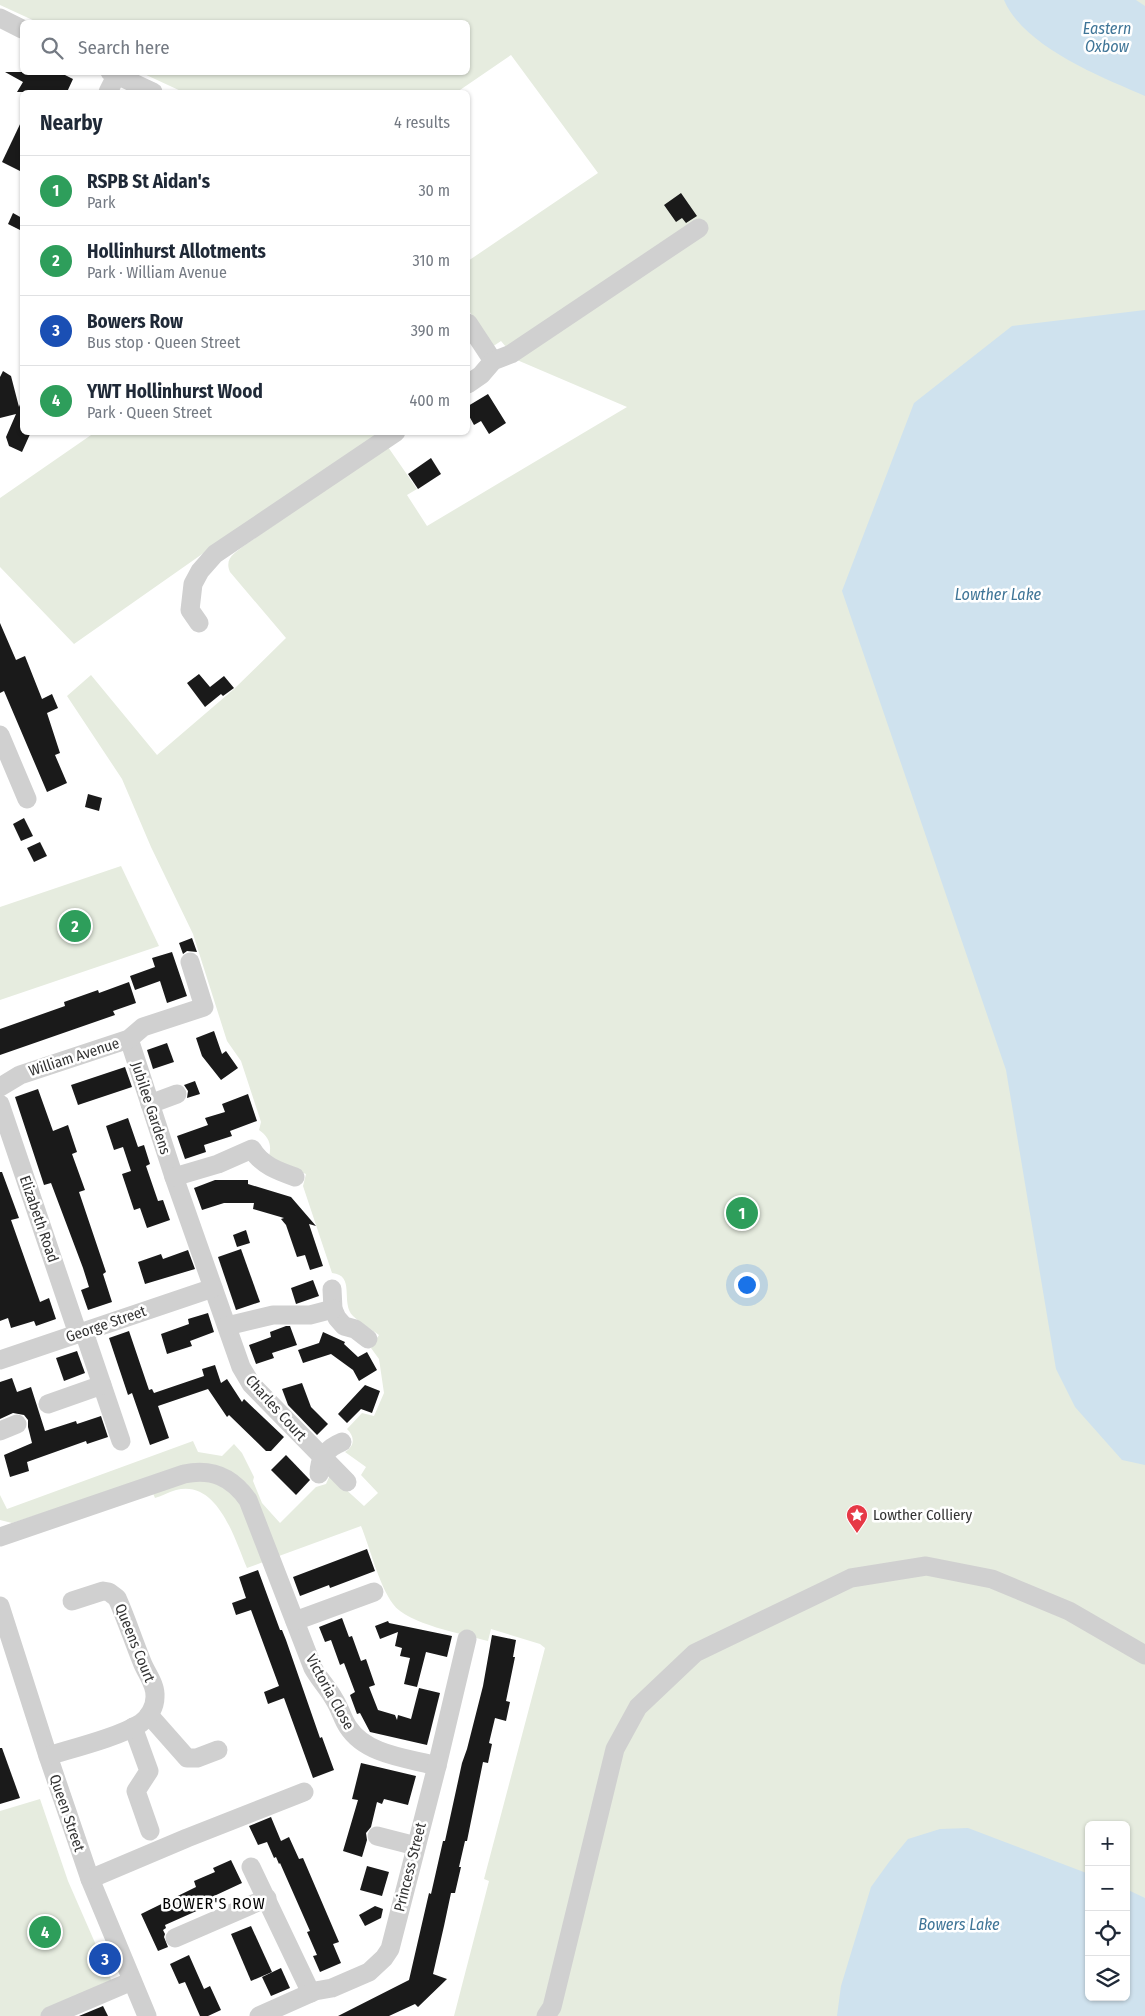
<!DOCTYPE html>
<html lang="en">
<head>
<meta charset="utf-8">
<style>
  :root { --surface:#fff; --page:#f6f6f7; --text:#1f2937; --muted:#747a83; --line:#e0e1e3; --accent:#2563eb }
  body { margin:0; font-family:"Fira Sans Condensed",sans-serif; background:var(--page); color:var(--text) }
  .controls { position:absolute; right:15px; bottom:15px; display:grid; overflow:hidden; border-radius:8px; box-shadow:0 1px 4px #0004 }
  .controls button { width:45px; height:45px; display:grid; place-items:center; padding:0; border:0; border-bottom:1px solid var(--line); background:var(--surface); color:var(--text); font:25px sans-serif }
  .you { position:absolute; left:746px; top:1284px; width:18px; height:18px; margin:-12px; border:4px solid #fff; border-radius:50%; background:#1a73e8; box-shadow:0 0 0 8px #1a73e833 }
  .badge { display:grid; place-items:center; width:32px; height:32px; border-radius:50%; background:var(--accent); color:#fff; font-size:16px; font-weight:700 }
  .pin { position:absolute; translate:-50% -50%; border:2px solid #fff; box-shadow:0 1px 5px #0006 }
  .list { margin:0; padding:0; list-style:none }
  h2 { display:flex; justify-content:space-between; align-items:center; height:65px; margin:0; padding:0 20px; font-size:21px }
  h2 small { font-size:16px; font-weight:400; color:var(--muted) }
  .list li { display:grid; grid-template-columns:32px 1fr auto; gap:15px; align-items:center; box-sizing:border-box; height:70px; padding:0 20px; border-top:1px solid var(--line) }
  .list b { display:block; font-size:19px; white-space:nowrap }
  .list p { margin:0; font-size:16px; white-space:nowrap; color:var(--muted) }
  .list em { font-size:16px; font-style:normal; color:var(--muted) }
  .icon { flex:none; width:28px; height:28px; fill:none; stroke:currentColor; stroke-width:2; stroke-linecap:round; stroke-linejoin:round }
  .map { position:relative; flex:none; width:1145px; height:2016px; overflow:hidden }
  .search { position:absolute; background:var(--surface); box-shadow:0 1px 4px #0004; left:20px; top:20px; width:450px; height:55px; display:flex; align-items:center; gap:12px; box-sizing:border-box; padding:0 18px; border-radius:8px; color:var(--muted); font-size:19px }
  .panel { position:absolute; background:var(--surface); box-shadow:0 1px 4px #0004; left:20px; top:90px; width:450px; height:345px; border-radius:8px }
  .map>svg:first-child { display:block }
  .green { fill:#e6ecdf; fill-rule:evenodd }
  .water { fill:#cfe2ee }
  .building { fill:#1a1a1a }
  .lines { fill:none; stroke-linecap:round; stroke-linejoin:round }
  .minor { stroke:#d0d0d0; stroke-width:19 }
  .labels { text-anchor:middle; dominant-baseline:central; stroke-width:5; stroke-linejoin:round; paint-order:stroke }
  .street-label { font-size:15px; fill:#333; stroke:#fff }
  .poi-label { font-size:15px; fill:#333; stroke:#fff; text-anchor:start }
  .water-label { font-size:16px; font-style:italic; fill:#3f7597; stroke:#fff }
  .neighbourhood-label { font-size:16px; letter-spacing:1px; fill:#000; stroke:#fff }
</style>
</head>
<body>
<div class="map">
<svg width="1145" height="2016" viewBox="0 0 1145 2016">
  <rect width="100%" height="100%" fill="#fff"/>
  <g class="green">
    <path d="M0,0H1145V2016H454L489,1881L484,1879L545,1648L540,1644L491,1629L488,1641C463,1634 407,1624 393,1604C379,1585 370,1548 361,1526L279,1556L247,1484C231,1468 215,1462 193,1464L12,1523L0,1520V1495L7,1509L193,1441L198,1452L222,1456L234,1444L242,1453L254,1477L253,1481L262,1503L280,1523L316,1487L326,1484L330,1475L364,1506L378,1493L361,1475L366,1467L345,1452C355,1446 355,1437 347,1429L362,1413L374,1416L384,1393L379,1359L371,1348L379,1335C371,1329 360,1323 353,1316C340,1303 356,1275 332,1273L303,1186L306,1174L293,1169L269,1156C272,1145 269,1137 259,1130L261,1122L241,1061L227,1041L193,934L151,847L122,779L67,696L91,675L157,755L234,689L286,638L230,572C224,558 235,553 245,545L388,447L417,489L407,495L427,526L627,407L517,360L501,341L492,347L468,309V261L598,173L511,55L457,92H183L142,73L468,72V22H37L0,5ZM1089,1825H1126V1997H1089Z"/>
    <path d="M94,433H383L245,524L74,644L0,567V498Z"/>
    <path d="M121,866L159,946L0,1000V907Z"/>
    <path d="M197,1475L234,1490L266,1561L247,1568C235,1540 218,1479 176,1490C169,1492 162,1496 155,1498L152,1491Z"/>
    <path d="M40,1799L68,1881L113,1984L44,2016H0V1811Z"/>
  </g>
  <g class="water">
    <path d="M1004,0H1136L1145,6V96C1101,77 1024,47 1004,0Z"/>
    <path d="M1145,310V1465L1122,1460L1075,1407L1056,1369L1006,1070L842,591L914,403L1012,326Z"/>
    <path d="M968,1828L1089,1874V1997H1126V1889L1145,1898V2016H837L841,1986L871,1887L889,1862L908,1839L940,1829Z"/>
  </g>
  <g class="building">
    <path d="M5,72H59L73,79L67,92H17L23,82Z"/>
    <path d="M22,120V172L2,162Z"/>
    <path d="M681,193L697,216L686,223L682,218L676,222L664,205Z"/>
    <path d="M13,213L22,218V231L8,224Z"/>
    <path d="M3,371L11,376L19,407L22,399V432H31L22,452L9,446L6,437L16,414L0,418V377Z"/>
    <path d="M488,394L506,423L489,434L481,421L474,425L468,414V406Z"/>
    <path d="M431,458L441,474L418,489L408,474Z"/>
    <path d="M0,623L16,660L25,656L42,699L52,694L58,708L47,713L60,753L55,755L67,783L47,792L4,691L0,693Z"/>
    <path d="M199,674L210,687L224,676L234,688L223,696L221,694L205,707L187,683Z"/>
    <path d="M88,794L102,798L99,811L85,807Z"/>
    <path d="M24,818L33,836L21,841L13,824Z"/>
    <path d="M40,842L47,856L34,862L27,848Z"/>
    <path d="M192,938L197,952L187,951L183,954L179,943Z"/>
    <path d="M172,952L187,996L167,1003L160,981L135,990L130,976L155,967L152,958Z"/>
    <path d="M129,982L136,1003L113,1011L115,1015L0,1055V1029L65,1006L64,1002L98,990L99,993Z"/>
    <path d="M214,1031L222,1054L226,1051L238,1068L221,1080L202,1056L196,1038Z"/>
    <path d="M167,1043L174,1062L153,1069L147,1050Z"/>
    <path d="M125,1067L132,1087L78,1105L71,1085Z"/>
    <path d="M195,1081L200,1094L187,1098L188,1091L184,1085Z"/>
    <path d="M38,1089L53,1131L68,1125L77,1152L72,1154L85,1190L79,1192L106,1272L103,1274L112,1302L88,1310L81,1290L89,1287L83,1268L51,1183L44,1185L15,1097Z"/>
    <path d="M248,1094L257,1121L230,1131L232,1136L204,1145L206,1152L185,1159L177,1136L208,1125L205,1118L225,1112L222,1104Z"/>
    <path d="M128,1118L138,1147L144,1145L150,1164L146,1166L158,1201L163,1200L170,1220L147,1228L140,1208L134,1210L122,1174L131,1171L123,1147L114,1150L106,1126Z"/>
    <path d="M0,1172H2L19,1218L11,1220L40,1302L49,1298L56,1319L36,1326L34,1321L11,1328L8,1318L0,1321Z"/>
    <path d="M215,1180H248V1184L291,1197L316,1226L309,1224L323,1266L310,1270L305,1255L297,1257L286,1225L281,1219L284,1218L253,1209L254,1203H224L202,1210L194,1188Z"/>
    <path d="M246,1230L250,1243L237,1247L233,1235Z"/>
    <path d="M241,1249L260,1302L236,1310L218,1257Z"/>
    <path d="M188,1250L195,1269L145,1284L138,1262L161,1254L163,1259Z"/>
    <path d="M313,1280L319,1296L296,1304L291,1288Z"/>
    <path d="M208,1313L214,1332L190,1341L192,1346L167,1354L161,1334L189,1324L188,1319Z"/>
    <path d="M286,1326H290L297,1345L272,1353L274,1358L256,1364L249,1345L271,1337L270,1332Z"/>
    <path d="M129,1331L149,1390L152,1389L154,1393L204,1376L202,1369L215,1365L221,1383L227,1379L242,1402L244,1399L284,1437L271,1451H266L229,1415L227,1417L208,1389L158,1406L169,1438L150,1445L132,1393L128,1395L109,1338Z"/>
    <path d="M323,1332L345,1342L344,1344L358,1357L367,1352L377,1370L359,1381L353,1370L331,1354L303,1363L298,1350L319,1343Z"/>
    <path d="M77,1351L85,1373L64,1381L56,1358Z"/>
    <path d="M12,1378L17,1392L31,1387L45,1431L76,1421L77,1424L101,1416L108,1437L87,1444L86,1441L27,1462L29,1471L10,1477L4,1455L32,1443L28,1427V1420L24,1415L13,1413L0,1419V1382Z"/>
    <path d="M302,1383L311,1407L328,1424L317,1435L288,1405L282,1389Z"/>
    <path d="M365,1385L380,1391L372,1413L361,1409L347,1423L338,1414Z"/>
    <path d="M286,1455L310,1480L296,1495L271,1470Z"/>
    <path d="M367,1549L375,1571L330,1588L329,1585L300,1596L293,1577Z"/>
    <path d="M258,1570L280,1630H282L286,1640L320,1738L322,1737L334,1770L313,1778L284,1698L268,1704L264,1692L279,1686L251,1610L236,1615L232,1603L246,1598L239,1577Z"/>
    <path d="M342,1618L349,1637L352,1636L361,1661L366,1659L375,1685L369,1687L378,1710L395,1715L397,1720L398,1715L411,1719L419,1688L440,1693L427,1745L370,1732L360,1713L357,1714L350,1695L355,1692L344,1663L340,1665L331,1640L325,1642L319,1627Z"/>
    <path d="M388,1621L389,1623L452,1636L447,1657L426,1652L417,1687L404,1684L410,1658L400,1656L402,1648L395,1646L398,1632L380,1639L375,1626Z"/>
    <path d="M492,1635L516,1640L513,1657H515L506,1701L510,1702L506,1721L495,1718L489,1743L492,1744L488,1763L483,1762L467,1841H465L459,1867H461L455,1893H451L444,1926L433,1974L447,1979L418,2007L415,2004L389,2016H338L409,1980L429,1893L431,1894L443,1841H445L462,1763L467,1749L483,1686Z"/>
    <path d="M0,1748H2L20,1798L0,1804Z"/>
    <path d="M361,1763L416,1776L408,1805L384,1799L382,1804L377,1802L371,1827L366,1833L367,1840L362,1857L343,1851L358,1800L352,1799Z"/>
    <path d="M271,1817L281,1841L289,1837L299,1859L303,1858L339,1942L333,1944L341,1963L320,1972L313,1956L317,1955L307,1932L310,1931L280,1863L279,1864L276,1857L274,1858L267,1842L258,1845L249,1826Z"/>
    <path d="M231,1860L242,1883L199,1903L201,1909L165,1925L166,1928L163,1930L165,1934L164,1937L168,1947L158,1951L141,1914L196,1887L194,1881L215,1872L213,1868Z"/>
    <path d="M367,1866L389,1872L382,1896L360,1890Z"/>
    <path d="M375,1906L383,1909L381,1918L365,1926L359,1915Z"/>
    <path d="M251,1926L272,1972L251,1981L231,1934Z"/>
    <path d="M189,1955L204,1989L210,1986L221,2010L208,2016H200L185,1982L179,1984L170,1964Z"/>
    <path d="M281,1968L290,1988L271,1996L262,1977Z"/>
    <path d="M103,2006L108,2016H79Z"/>
  </g>
  <g class="lines">
    <g class="minor">
      <path d="M0,18L22,29"/>
      <path d="M110,72L153,92"/>
      <path d="M108,92L116,76"/>
      <path d="M468,323L493,361"/>
      <path d="M468,384L481,375L493,361L511,354L699,228"/>
      <path d="M199,623L190,610L193,584L200,571L215,554L396,432"/>
      <path d="M0,735L27,799"/>
      <path d="M129,1039L174,1177L241,1367L251,1384L347,1482"/>
      <path d="M0,1087L20,1075L129,1039L143,1027L204,1007L190,962"/>
      <path d="M0,1104L78,1334"/>
      <path d="M150,1104L177,1094"/>
      <path d="M174,1177L218,1164L252,1149C261,1165 278,1171 295,1177"/>
      <path d="M332,1289L333,1309L337,1318L344,1326L355,1329L368,1339"/>
      <path d="M227,1326L273,1315H310L333,1309"/>
      <path d="M0,1360L213,1288"/>
      <path d="M102,1385L121,1441"/>
      <path d="M48,1404L102,1385L84,1332"/>
      <path d="M0,1431L17,1424"/>
      <path d="M319,1474C319,1458 327,1448 342,1442"/>
      <path d="M0,1537L184,1474C212,1468 232,1477 248,1500L313,1668C319,1679 328,1688 334,1699C340,1708 342,1718 348,1727C366,1755 407,1758 437,1766"/>
      <path d="M0,1606L48,1756L90,1879L147,2016"/>
      <path d="M295,1621L374,1592"/>
      <path d="M149,1715L187,1758H197L218,1750"/>
      <path d="M133,1727L149,1771L136,1791L150,1831"/>
      <path d="M48,1756C74,1748 119,1737 141,1723C149,1717 155,1707 155,1697C156,1684 146,1673 142,1662C133,1640 126,1618 117,1598L109,1592L103,1591L72,1601"/>
      <path d="M377,1836L416,1846"/>
      <path d="M251,1867L311,1993"/>
      <path d="M90,1879L187,1838L304,1792"/>
      <path d="M175,1938L267,1898"/>
      <path d="M50,2016L132,1981"/>
      <path d="M259,2016L315,1991L332,1988L369,1972L384,1958L390,1949L437,1766L467,1639"/>
      <path d="M546,2016L552,2007L615,1749L638,1707L695,1653L851,1578L926,1566L992,1579L1069,1611L1145,1655"/>
    </g>
  </g>
  <defs>
    <g id="sight-pin" transform="scale(1.125)"><path d="M0 17L-7.5 6A9.5 9.5 0 1 1 7.5 6Z" fill="#e63946" stroke="#fff"/><path d="M0-6L1.8-2.2L6-1.7L2.9 1.2L3.7 5.4L0 3.3L-3.7 5.4L-2.9 1.2L-6-1.7L-1.8-2.2Z" fill="#fff"/></g>
  </defs>
  <g fill-rule="evenodd">
    <use href="#sight-pin" x="857" y="1515"/>
  </g>
  <g class="labels">
    <g class="street-label">
      <text transform="translate(74 1057) rotate(-18)">William Avenue</text>
      <text transform="translate(151 1108) rotate(72)">Jubilee Gardens</text>
      <text transform="translate(39 1219) rotate(71)">Elizabeth Road</text>
      <text transform="translate(106 1324) rotate(-19)">George Street</text>
      <text transform="translate(276 1408) rotate(48)">Charles Court</text>
      <text transform="translate(135 1643) rotate(68)">Queens Court</text>
      <text transform="translate(330 1692) rotate(61)">Victoria Close</text>
      <text transform="translate(67 1813) rotate(71)">Queen Street</text>
      <text transform="translate(410 1867) rotate(-76)">Princess Street</text>
    </g>
    <g class="poi-label">
      <text x="873" y="1515">Lowther Colliery</text>
    </g>
    <g class="water-label">
      <text x="1107" y="28">Eastern<tspan x="1107" dy="18">Oxbow</tspan></text>
      <text x="998" y="594">Lowther Lake</text>
      <text x="959" y="1924">Bowers Lake</text>
    </g>
    <g class="neighbourhood-label">
      <text x="214" y="1903">BOWER'S ROW</text>
    </g>
  </g>
</svg>
<div class="controls">
<button>+</button>
<button>−</button>
<button><svg class="icon" aria-label="locate" viewBox="0 0 24 24"><circle cx="12" cy="12" r="6"/><path d="M12 2v4M12 18v4M2 12h4M18 12h4"/></svg></button>
<button><svg class="icon" aria-label="layers" viewBox="0 0 24 24"><path d="M12 4l9 5-9 5-9-5zM3 14l9 5 9-5"/></svg></button>
</div>
<div class="you"></div>
<div class="pin badge" style="left:742px;top:1213px;background:#2e9e5b">1</div>
<div class="pin badge" style="left:75px;top:926px;background:#2e9e5b">2</div>
<div class="pin badge" style="left:105px;top:1959px;background:#1a4fb4">3</div>
<div class="pin badge" style="left:45px;top:1932px;background:#2e9e5b">4</div>
<div class="search"><svg class="icon" aria-label="search" viewBox="0 0 24 24"><circle cx="10" cy="10" r="6"/><path d="M15 15l6 6"/></svg>Search here</div>
<section class="panel">
<h2>Nearby<small>4 results</small></h2>
<ul class="list">
<li><span class="badge" style="background:#2e9e5b">1</span><div><b>RSPB St Aidan's</b><p>Park</p></div><em>30 m</em></li>
<li><span class="badge" style="background:#2e9e5b">2</span><div><b>Hollinhurst Allotments</b><p>Park · William Avenue</p></div><em>310 m</em></li>
<li><span class="badge" style="background:#1a4fb4">3</span><div><b>Bowers Row</b><p>Bus stop · Queen Street</p></div><em>390 m</em></li>
<li><span class="badge" style="background:#2e9e5b">4</span><div><b>YWT Hollinhurst Wood</b><p>Park · Queen Street</p></div><em>400 m</em></li>
</ul>
</section>
</div>
</body>
</html>
